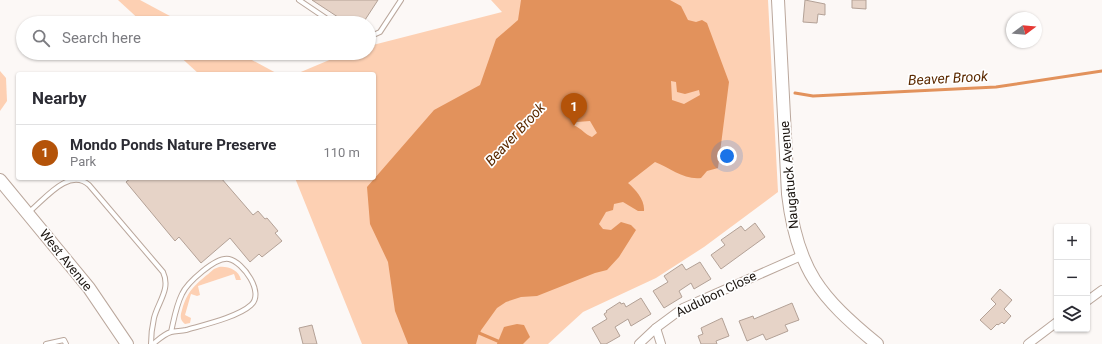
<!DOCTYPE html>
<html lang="en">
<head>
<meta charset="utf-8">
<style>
  :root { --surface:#fff; --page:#f2f2f3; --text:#2b2b33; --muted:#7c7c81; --line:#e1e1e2; --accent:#b45309 }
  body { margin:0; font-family:Roboto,sans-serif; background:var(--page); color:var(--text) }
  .controls { position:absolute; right:12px; bottom:12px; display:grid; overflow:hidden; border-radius:4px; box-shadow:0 1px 3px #0004 }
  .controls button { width:36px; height:36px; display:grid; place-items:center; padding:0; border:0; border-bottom:1px solid var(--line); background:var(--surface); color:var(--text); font:20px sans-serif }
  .compass { position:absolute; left:1006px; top:12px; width:36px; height:36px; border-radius:50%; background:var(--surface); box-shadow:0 1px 3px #0004; rotate:74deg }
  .you { position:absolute; left:727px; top:156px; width:14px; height:14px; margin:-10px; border:3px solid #fff; border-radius:50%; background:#1a73e8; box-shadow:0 0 0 6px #1a73e833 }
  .badge { display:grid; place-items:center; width:26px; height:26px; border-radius:50%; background:var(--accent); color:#fff; font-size:13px; font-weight:700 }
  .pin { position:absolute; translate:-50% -33px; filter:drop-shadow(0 1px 2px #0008) }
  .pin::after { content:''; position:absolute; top:21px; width:14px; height:12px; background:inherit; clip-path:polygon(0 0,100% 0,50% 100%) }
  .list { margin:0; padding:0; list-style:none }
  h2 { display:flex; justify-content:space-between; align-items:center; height:52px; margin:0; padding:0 16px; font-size:17px }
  h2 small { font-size:13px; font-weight:400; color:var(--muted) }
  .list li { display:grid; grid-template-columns:26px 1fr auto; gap:12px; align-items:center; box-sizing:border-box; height:56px; padding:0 16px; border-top:1px solid var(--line) }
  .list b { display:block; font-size:15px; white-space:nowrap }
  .list p { margin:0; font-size:13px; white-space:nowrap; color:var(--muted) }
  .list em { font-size:13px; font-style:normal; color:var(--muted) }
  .icon { flex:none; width:22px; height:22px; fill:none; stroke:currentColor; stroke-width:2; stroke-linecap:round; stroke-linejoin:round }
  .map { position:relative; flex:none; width:1102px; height:344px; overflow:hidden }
  .search { position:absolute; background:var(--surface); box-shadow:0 1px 3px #0004; left:16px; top:16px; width:360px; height:44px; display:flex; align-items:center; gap:10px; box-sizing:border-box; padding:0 14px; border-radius:22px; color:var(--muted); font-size:15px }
  .panel { position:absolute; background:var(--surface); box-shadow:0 1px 3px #0004; left:16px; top:72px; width:360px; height:108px; border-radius:4px }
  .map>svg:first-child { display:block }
  .green { fill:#fdd0b3 }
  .water { fill:#e2925c; fill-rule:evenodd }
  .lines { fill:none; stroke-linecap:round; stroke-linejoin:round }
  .stream { stroke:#e2925c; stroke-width:3 }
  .building { fill:#e6d3c7; stroke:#b3a196 }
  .lane-casing { stroke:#baa79c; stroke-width:6 }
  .street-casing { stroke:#baa79c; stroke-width:10 }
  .secondary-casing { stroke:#baa79c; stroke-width:14 }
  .lane { stroke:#fff; stroke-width:4 }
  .street { stroke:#fff; stroke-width:8 }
  .secondary { stroke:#fff; stroke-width:12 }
  .labels { text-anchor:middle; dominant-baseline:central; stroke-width:3.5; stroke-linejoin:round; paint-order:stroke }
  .street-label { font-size:13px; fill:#1c1611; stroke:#fff }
  .water-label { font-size:14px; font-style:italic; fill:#5c2a00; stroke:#fff }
</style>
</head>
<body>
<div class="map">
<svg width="1102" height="344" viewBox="0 0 1102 344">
  <rect width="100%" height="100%" fill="#fcf8f6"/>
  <g class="green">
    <path d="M118,0H140L183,23H143Z"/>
    <path d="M491,0H768L778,192L704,247L656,278L583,312L548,344H362L295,178H374V74H296L346,53H369V46L502,12Z"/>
    <path d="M176,53H239L278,74H199Z"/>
    <path d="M0,71L6,78L7,101L0,111Z"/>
    <path d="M219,267C228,266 239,270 241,280H236L234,274L198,286L200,295L197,296L191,294L185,315L191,318L190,323L185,324C180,320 180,316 182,310C188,288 198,283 214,269Z"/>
  </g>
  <g class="water">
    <path d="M521,0H670L681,6L688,20L696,22L702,20L707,23L729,82L718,168L707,171L701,178C684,180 670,168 655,162L628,183C636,190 645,200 644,211H638L623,202L614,204L613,210L606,212L599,224L603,229L611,230L621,222L631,225L636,230L619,257L607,270L595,273L537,296L521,297L506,302L497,308L479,333L476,344H408L395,311L388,262L370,224L367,187L434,110L480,85L496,39L518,20ZM671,81L676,82L677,92L685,94L699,90L700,95L684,104L672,100ZM590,121L597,133L592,137C584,134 583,129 573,125L577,122Z"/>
    <path d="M517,324L524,325L530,337L523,344H497L504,327Z"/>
  </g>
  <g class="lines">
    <g class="stream">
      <path d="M795,93L813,96L996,87L1102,71"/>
      <path d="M479,329V333L500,342L499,344"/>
    </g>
  </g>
  <g class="building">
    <path d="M312,0H378L363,23H347Z"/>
    <path d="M805,0L825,4V15L818,14L817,23L803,22Z"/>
    <path d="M852,0H866V9L852,8Z"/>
    <path d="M131,178H221L253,215L258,211L265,219L267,218L278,231L275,233L282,241L262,257L259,254L250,262L230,238L201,263L179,237L175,241L126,182Z"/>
    <path d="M755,223L765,237L721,269L711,255L725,245L721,240L741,226L745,231Z"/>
    <path d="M700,262L711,279L694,289L691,283L679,291L682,297L664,308L653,291L668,282L664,276L682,264L686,270Z"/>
    <path d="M1000,289L1012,300L1004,309L1011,316L1004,324L1002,322L998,325L997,324L991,330L980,320L996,304L991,299Z"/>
    <path d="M641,298L651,314L631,326L628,319L615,327L620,336L606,344H601L592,328L607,319L604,314L607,312L606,311L620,302L621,304L624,303L626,307Z"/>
    <path d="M792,303L799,320L785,325L788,331L766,340L763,334L747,341L739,321L753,316L754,319Z"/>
    <path d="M722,318L729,336L716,341L717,344H701L698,336L703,334L701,328Z"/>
    <path d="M312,325L317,344H303L299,328Z"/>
  </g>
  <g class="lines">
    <g class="lane-casing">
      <g id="lane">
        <path d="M299,0L333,23"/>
        <path d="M369,37L380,32L401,0"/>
        <path d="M29,212C44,200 69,167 89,185L163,272C171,289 158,302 154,318C152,327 151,335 151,344"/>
        <path d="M46,344L64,340L66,344"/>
        <path d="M153,344C158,340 164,334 171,332C175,331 181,331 186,330C203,325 238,317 251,305C265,293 243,262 229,259C216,256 187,283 182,294C176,306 174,319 171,332"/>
      </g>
    </g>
    <g class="street-casing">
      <g id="street">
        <path d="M1087,301L1102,290"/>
        <path d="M656,328L661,344"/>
        <path d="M639,344L656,328L683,308L801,256"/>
        <path d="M1028,344L1057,322"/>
      </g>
    </g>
    <g class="secondary-casing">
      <g id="secondary">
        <path d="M778,0L788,194C797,270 820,297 877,344"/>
        <path d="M0,180L89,288L127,344"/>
      </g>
    </g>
    <use href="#lane" class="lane"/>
    <use href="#street" class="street"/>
    <use href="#secondary" class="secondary"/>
  </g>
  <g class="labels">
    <g class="street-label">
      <text transform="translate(789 175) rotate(-95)">Naugatuck Avenue</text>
      <text transform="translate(66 260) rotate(51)">West Avenue</text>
      <text transform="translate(716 294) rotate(-26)">Audubon Close</text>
    </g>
    <g class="water-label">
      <text transform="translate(948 78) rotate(-3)">Beaver Brook</text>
      <text transform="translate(515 134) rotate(-47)">Beaver Brook</text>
    </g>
  </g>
</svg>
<div class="controls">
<button>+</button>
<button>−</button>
<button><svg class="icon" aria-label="layers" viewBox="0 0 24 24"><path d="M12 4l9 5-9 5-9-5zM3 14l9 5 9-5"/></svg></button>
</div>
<svg class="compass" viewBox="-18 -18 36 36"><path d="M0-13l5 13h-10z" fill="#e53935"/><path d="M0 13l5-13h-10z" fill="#7c7c81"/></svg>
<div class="you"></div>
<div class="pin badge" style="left:574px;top:126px">1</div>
<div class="search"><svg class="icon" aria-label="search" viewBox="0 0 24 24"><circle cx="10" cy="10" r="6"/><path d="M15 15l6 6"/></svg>Search here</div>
<section class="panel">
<h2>Nearby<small></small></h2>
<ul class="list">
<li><span class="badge">1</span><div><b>Mondo Ponds Nature Preserve</b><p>Park</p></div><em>110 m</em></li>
</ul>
</section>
</div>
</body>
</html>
